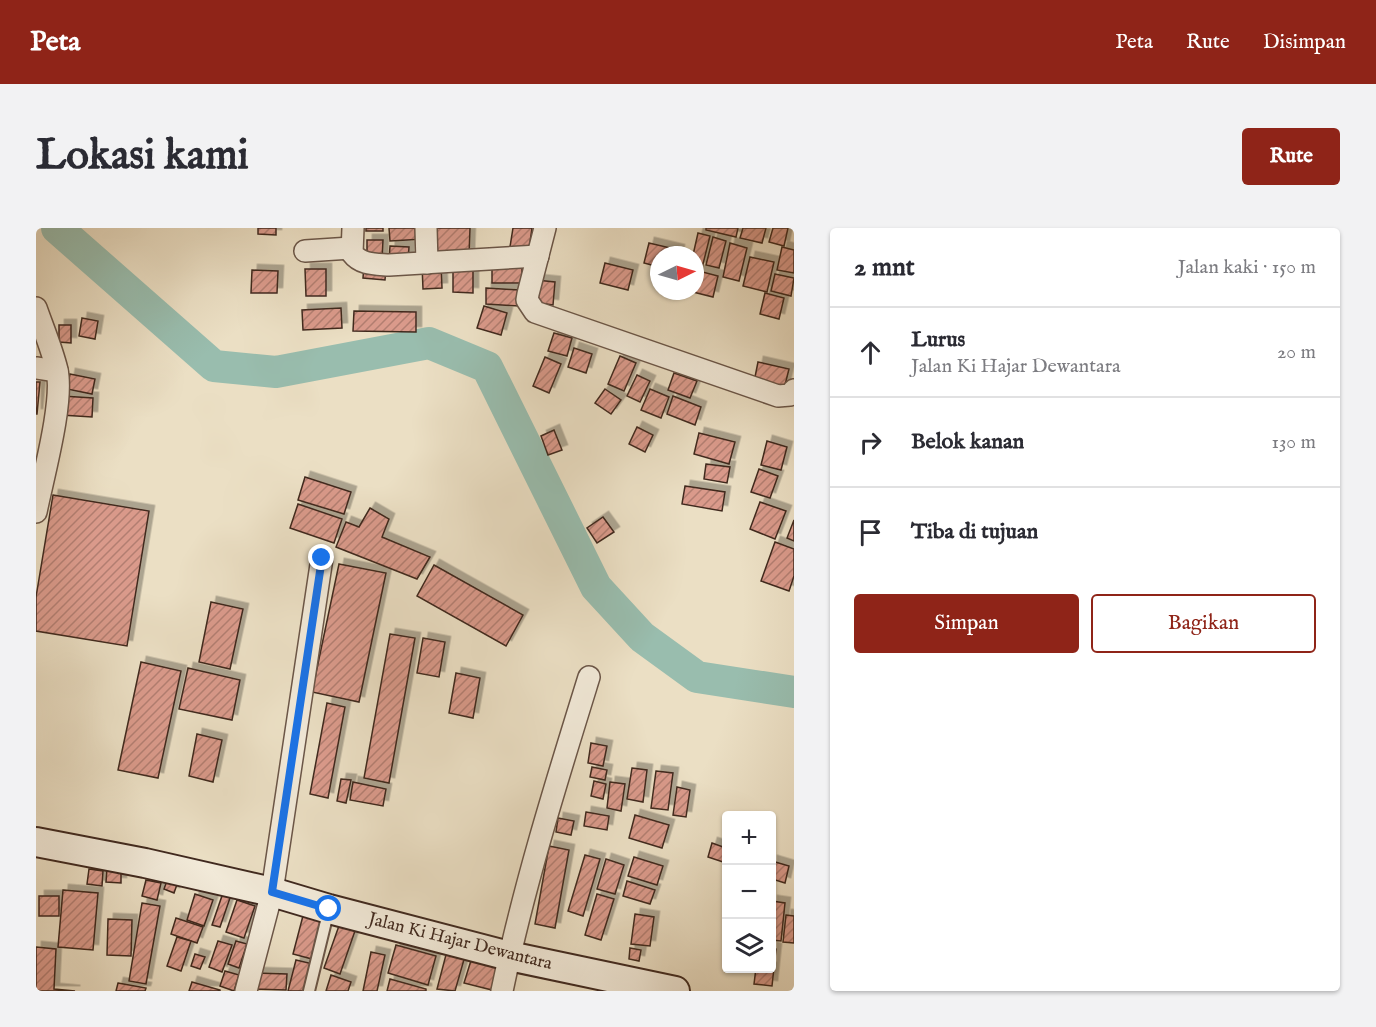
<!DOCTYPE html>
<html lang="id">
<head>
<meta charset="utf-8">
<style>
  :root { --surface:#fff; --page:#f2f2f3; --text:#2b2b33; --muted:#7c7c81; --line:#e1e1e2; --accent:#8f2418 }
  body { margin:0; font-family:"IM FELL English",serif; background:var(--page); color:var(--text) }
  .controls { position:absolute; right:18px; bottom:18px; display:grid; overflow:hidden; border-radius:6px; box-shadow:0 2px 4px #0004 }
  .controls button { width:54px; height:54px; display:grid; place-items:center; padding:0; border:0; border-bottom:2px solid var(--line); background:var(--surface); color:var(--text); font:30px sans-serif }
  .compass { position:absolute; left:614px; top:18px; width:54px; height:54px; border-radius:50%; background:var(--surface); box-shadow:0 2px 4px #0004; rotate:85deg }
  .stop { position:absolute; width:18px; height:18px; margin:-14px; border:4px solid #1a73e8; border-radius:50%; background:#fff }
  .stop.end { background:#1a73e8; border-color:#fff; box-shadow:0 2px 6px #0008 }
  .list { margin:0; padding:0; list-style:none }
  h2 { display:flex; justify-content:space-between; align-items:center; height:78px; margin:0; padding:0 24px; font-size:26px }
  h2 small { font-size:20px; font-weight:400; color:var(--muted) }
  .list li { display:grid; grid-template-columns:39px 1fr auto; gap:18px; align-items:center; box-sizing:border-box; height:90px; padding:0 24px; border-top:2px solid var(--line) }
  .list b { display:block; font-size:22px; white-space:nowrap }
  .list p { margin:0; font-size:20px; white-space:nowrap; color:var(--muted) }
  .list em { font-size:20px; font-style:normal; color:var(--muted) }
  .actions { display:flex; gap:12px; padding:18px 24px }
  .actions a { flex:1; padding:14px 0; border:2px solid var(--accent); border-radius:6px; text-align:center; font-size:21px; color:var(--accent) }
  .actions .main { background:var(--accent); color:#fff }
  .icon { flex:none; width:33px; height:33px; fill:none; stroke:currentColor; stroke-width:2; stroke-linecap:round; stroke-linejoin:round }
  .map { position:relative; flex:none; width:758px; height:763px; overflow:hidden; border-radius:6px }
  header { display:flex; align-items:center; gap:36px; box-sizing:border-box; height:84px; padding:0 30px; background:var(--accent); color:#fff }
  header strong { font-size:28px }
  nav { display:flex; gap:33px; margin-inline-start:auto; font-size:21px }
  .intro { display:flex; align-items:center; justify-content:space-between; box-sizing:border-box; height:144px; padding:0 36px }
  h1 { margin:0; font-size:42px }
  .button { padding:15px 27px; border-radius:6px; background:var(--accent); color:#fff; font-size:21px; font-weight:700 }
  main { display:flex; gap:36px; padding:0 36px }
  aside { flex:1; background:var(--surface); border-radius:6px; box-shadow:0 2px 4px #0004 }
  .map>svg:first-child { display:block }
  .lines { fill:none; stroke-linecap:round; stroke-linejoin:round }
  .river { stroke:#99bdae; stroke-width:32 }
  .building { fill:url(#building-hatch); stroke:#40291f; stroke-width:1.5; filter:url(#shadow) }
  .service-casing { stroke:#6b5648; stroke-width:14 }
  .minor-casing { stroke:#6b5648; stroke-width:24 }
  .secondary-casing { stroke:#40291f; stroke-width:32 }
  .service { stroke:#f2ead9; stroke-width:10 }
  .minor { stroke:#f2ead9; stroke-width:21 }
  .secondary { stroke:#f2ead9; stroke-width:28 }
  .route { stroke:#1a73e8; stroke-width:8 }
  .labels { text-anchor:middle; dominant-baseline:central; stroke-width:5; stroke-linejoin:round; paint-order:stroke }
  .street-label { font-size:18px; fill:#40291f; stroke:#f2ead9 }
</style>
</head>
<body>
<header>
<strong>Peta</strong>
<nav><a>Peta</a><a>Rute</a><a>Disimpan</a></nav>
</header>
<div class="intro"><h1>Lokasi kami</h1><a class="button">Rute</a></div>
<main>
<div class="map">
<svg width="758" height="763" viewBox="0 0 758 763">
  <defs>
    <pattern id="building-hatch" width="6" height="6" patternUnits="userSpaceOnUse" patternTransform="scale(1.5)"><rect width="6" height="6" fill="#da9a8b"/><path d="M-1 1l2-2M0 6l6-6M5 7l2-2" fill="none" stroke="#b27e71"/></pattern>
    <filter id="shadow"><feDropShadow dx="5.5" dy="-5.5" stdDeviation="0" flood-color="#0004"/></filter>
  </defs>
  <rect width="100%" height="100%" fill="#ebdfc4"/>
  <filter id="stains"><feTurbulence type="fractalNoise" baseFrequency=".00333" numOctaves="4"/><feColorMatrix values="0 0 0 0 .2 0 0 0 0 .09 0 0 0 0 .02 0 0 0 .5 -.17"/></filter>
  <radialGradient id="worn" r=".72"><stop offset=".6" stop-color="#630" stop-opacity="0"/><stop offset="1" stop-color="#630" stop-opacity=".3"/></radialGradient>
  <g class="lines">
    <path class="river" d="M21,0L178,138L240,144L393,115L451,139L560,359L606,409L661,449L758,464"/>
  </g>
  <g class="building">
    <path d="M222,0H240V7L222,6Z"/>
    <rect x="330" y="0" width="17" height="3"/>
    <path d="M353,0H387L388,11L354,13Z"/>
    <path d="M400,0H434L433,28L400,27Z"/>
    <path d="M477,0H496L493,22L474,19Z"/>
    <path d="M670,0H702L700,9L670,2Z"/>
    <path d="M707,0H730L726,15L704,10Z"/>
    <path d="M737,0H752L748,18L733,14Z"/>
    <path d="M662,5L674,8L666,40L659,39V27H657Z"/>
    <path d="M677,9L690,13L683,40L670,37Z"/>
    <path d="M331,12H347L346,32H331Z"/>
    <path d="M613,15L643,22L642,27H623V39L608,35Z"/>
    <path d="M694,15L711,20L703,53L687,49Z"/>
    <path d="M354,18L373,19L372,33L353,32Z"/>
    <path d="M746,19L758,22V45L741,42Z"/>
    <path d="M714,29L738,34L731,64L707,58Z"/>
    <path d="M456,35L486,36V55H456Z"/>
    <path d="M569,35L597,42L592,62L564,55Z"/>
    <path d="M405,36L406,60L387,61L386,37Z"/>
    <path d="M328,37L350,39L349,52L327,50Z"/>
    <path d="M417,40L437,41V65L417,64Z"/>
    <path d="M269,41H290V68H270Z"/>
    <path d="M216,42L242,43L241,65H215Z"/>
    <path d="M659,42L682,48L677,69L653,63H659Z"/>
    <path d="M739,46L758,50L755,68L735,63Z"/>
    <path d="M500,52L519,54L517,77L497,74Z"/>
    <path d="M450,60L484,62L483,78L450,76Z"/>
    <path d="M729,65L748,70L743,91L724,86Z"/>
    <path d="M448,78L471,85L465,107L441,100Z"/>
    <path d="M305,80L306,100L267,102L266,82Z"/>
    <path d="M318,83L380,84V104L317,103Z"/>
    <path d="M46,90L62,93L59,111L43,108Z"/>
    <path d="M23,97H35V115L23,114Z"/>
    <path d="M518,105L536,110L531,128L512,123Z"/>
    <path d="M538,120L556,126L550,145L532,139Z"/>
    <path d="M584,128L600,135L588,163L572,156Z"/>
    <path d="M509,129L525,136L513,165L497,158Z"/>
    <path d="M722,134L753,141L748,161L718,154Z"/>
    <path d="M638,145L661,153L654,170L632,162Z"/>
    <path d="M34,146L59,151L56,166L31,161Z"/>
    <path d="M601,147L614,153L604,174L591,168Z"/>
    <path d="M0,154H4L1,186H0Z"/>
    <path d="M569,161L585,172L575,186L559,175Z"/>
    <path d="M614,161L633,169L625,190L605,182Z"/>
    <path d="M26,168L57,170L56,189L25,187Z"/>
    <path d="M637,168L665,179L659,197L631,186Z"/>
    <path d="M601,199L617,207L609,224L593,216Z"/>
    <path d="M518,202L526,222L512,227L505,208Z"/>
    <path d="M663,205L699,214L693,236L658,226Z"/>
    <path d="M731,213L751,219L745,242L725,237Z"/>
    <path d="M670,236L694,239L691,255L668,251Z"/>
    <path d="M723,241L742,248L734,270L715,264Z"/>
    <path d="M269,249L315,264L308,286L262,272Z"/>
    <path d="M649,258L689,264L686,283L646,276Z"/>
    <path d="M17,267L113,283L91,418L0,403V369Z"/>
    <path d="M724,274L750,283L739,311L714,301Z"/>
    <path d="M262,276L306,291L298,315L254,300Z"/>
    <path d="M334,280L353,291L346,309L394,329L381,351L300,319L310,294L323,299Z"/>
    <path d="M567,289L578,304L561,315L551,300Z"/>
    <path d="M758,292V313L751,310Z"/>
    <path d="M739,314L758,321V348L753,363L725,353Z"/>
    <path d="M303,336L350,345L323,474L276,464Z"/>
    <path d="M398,337L487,387L470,418L381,368Z"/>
    <path d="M175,374L207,381L194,441L163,434Z"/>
    <path d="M354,406L379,410L353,555L328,550Z"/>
    <path d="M387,410L409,414L403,449L381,445Z"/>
    <path d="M105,434L145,443L122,550L82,542Z"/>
    <path d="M152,440L204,452L196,492L143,481Z"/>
    <path d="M420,445L444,450L437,490L413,485Z"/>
    <path d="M291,475L309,479L292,570L274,566Z"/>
    <path d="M161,506L186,512L177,554L153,548Z"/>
    <path d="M555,515L571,518L567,538L552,535Z"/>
    <path d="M556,539L571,542L569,552L554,549Z"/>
    <path d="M596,540L611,542L607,574L591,571Z"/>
    <path d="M620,543L637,545L632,582L615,580Z"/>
    <path d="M305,551L315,552L310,575L301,573Z"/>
    <path d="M558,553L570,556L567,571L555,568Z"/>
    <path d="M317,554L350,561L347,578L314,572Z"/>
    <path d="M574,554L589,556L585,583L571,580Z"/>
    <path d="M641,559L654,562L650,589L637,587Z"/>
    <path d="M550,584L573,588L571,602L548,598Z"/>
    <path d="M599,587L633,597L626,620L593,610Z"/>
    <path d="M522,590L538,593L535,607L520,604Z"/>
    <path d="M676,615L690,620V635L672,629Z"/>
    <path d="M513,618L533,622L519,700L499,696Z"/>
    <path d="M549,627L564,631L547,688L532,683Z"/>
    <path d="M598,629L627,638L621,657L592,648Z"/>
    <path d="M570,631L588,637L579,666L561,661Z"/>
    <path d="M736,633L753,638L749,655L736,651Z"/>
    <path d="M71,640L85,641V655L70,654Z"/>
    <path d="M53,641L67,643L66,658L51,656Z"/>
    <path d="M134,644L144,648L138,665L128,661Z"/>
    <path d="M110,652L125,655L121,672L106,668Z"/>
    <path d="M591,653L619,662L614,676L587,668Z"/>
    <path d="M27,662L62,665L57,722L22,719Z"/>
    <path d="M188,662L196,664L184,699L176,697Z"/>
    <path d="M159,666L177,672L168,698L151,692Z"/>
    <path d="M561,666L578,671L565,712L549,707Z"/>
    <rect x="3" y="668" width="20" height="20"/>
    <path d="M201,672L219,678L208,710L190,704Z"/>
    <path d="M736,673L749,675L745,713L736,712Z"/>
    <path d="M106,675L124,678L110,756L93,753Z"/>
    <path d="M268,684L287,689L276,731L257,726Z"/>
    <path d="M599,686L618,689L614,718L595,716Z"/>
    <path d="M750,687L758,688V715L747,714Z"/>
    <path d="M140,690L167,699L161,715L135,706Z"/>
    <path d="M72,691L96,692L95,728L71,727Z"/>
    <path d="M304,695L320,700L304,746L288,740Z"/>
    <path d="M141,709L155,713L145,743L131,738Z"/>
    <path d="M182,713L196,717L186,744L173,739Z"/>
    <path d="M200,713L211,716L203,740L192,736Z"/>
    <path d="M360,717L400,728L392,757L352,745Z"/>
    <path d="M0,719L20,721L18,761L39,763H0Z"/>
    <path d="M594,720L605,722L603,733L593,731Z"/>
    <path d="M736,720L740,721L736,758L718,756L720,740H736Z"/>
    <path d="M411,723L429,728L419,763L401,761Z"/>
    <path d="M335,724L349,727L341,763H327Z"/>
    <path d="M159,726L169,729L164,741L155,738Z"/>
    <path d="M437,726L469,735L460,763L428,755Z"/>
    <path d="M260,732L277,736L270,763H252Z"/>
    <path d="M189,743L203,747L198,763L184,758Z"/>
    <path d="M219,745L251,746L250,762L218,761Z"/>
    <path d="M295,747L315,754L312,763H290Z"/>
    <path d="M354,751L390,761V763H351Z"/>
    <path d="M156,754L184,762V763H153Z"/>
    <path d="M82,755L110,760L109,763H80Z"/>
  </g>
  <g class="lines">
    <g class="service-casing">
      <path id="service" d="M273,763L293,681"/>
    </g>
    <g class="minor-casing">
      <g id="minor">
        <path d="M317,0L316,25C325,37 339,36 353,37L502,28"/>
        <path d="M390,0L391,35"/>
        <path d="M509,0L492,66L491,72L499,84L742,168L754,167L758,162"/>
        <path d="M269,23L315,20"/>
        <path d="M0,80C7,100 16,121 21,142C28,174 7,249 0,284"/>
        <path d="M0,140L21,143"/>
        <path d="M210,763L236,664L286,330"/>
        <path d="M466,763C488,657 521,552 553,449"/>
      </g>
    </g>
    <g class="secondary-casing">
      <path id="secondary" d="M0,614L109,635L236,664L293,681L473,728L639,763"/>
    </g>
    <use href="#service" class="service"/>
    <use href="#minor" class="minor"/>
    <use href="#secondary" class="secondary"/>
  </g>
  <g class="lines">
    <path class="route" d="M286,330L236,664L293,681"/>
  </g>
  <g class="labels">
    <g class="street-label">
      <text transform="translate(424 714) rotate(14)">Jalan Ki Hajar Dewantara</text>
    </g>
  </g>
  <rect width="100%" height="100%" filter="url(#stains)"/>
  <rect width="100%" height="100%" fill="url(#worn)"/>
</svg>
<div class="controls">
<button>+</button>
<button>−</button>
<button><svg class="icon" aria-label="layers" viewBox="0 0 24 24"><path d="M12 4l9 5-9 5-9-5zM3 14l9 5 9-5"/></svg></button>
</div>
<svg class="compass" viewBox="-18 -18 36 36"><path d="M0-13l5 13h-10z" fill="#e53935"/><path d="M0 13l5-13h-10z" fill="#7c7c81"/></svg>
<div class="stop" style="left:293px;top:681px"></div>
<div class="stop end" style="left:286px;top:330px"></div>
</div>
<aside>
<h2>2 mnt<small>Jalan kaki · 150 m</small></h2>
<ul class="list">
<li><svg class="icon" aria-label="ahead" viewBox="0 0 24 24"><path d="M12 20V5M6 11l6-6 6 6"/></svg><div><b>Lurus</b><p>Jalan Ki Hajar Dewantara</p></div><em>20 m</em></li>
<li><svg class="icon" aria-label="right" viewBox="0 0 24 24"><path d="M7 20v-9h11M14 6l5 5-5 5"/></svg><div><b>Belok kanan</b></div><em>130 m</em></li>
<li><svg class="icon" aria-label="arrive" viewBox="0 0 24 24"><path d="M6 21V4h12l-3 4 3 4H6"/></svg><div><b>Tiba di tujuan</b></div></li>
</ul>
<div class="actions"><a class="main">Simpan</a><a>Bagikan</a></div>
</aside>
</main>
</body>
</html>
